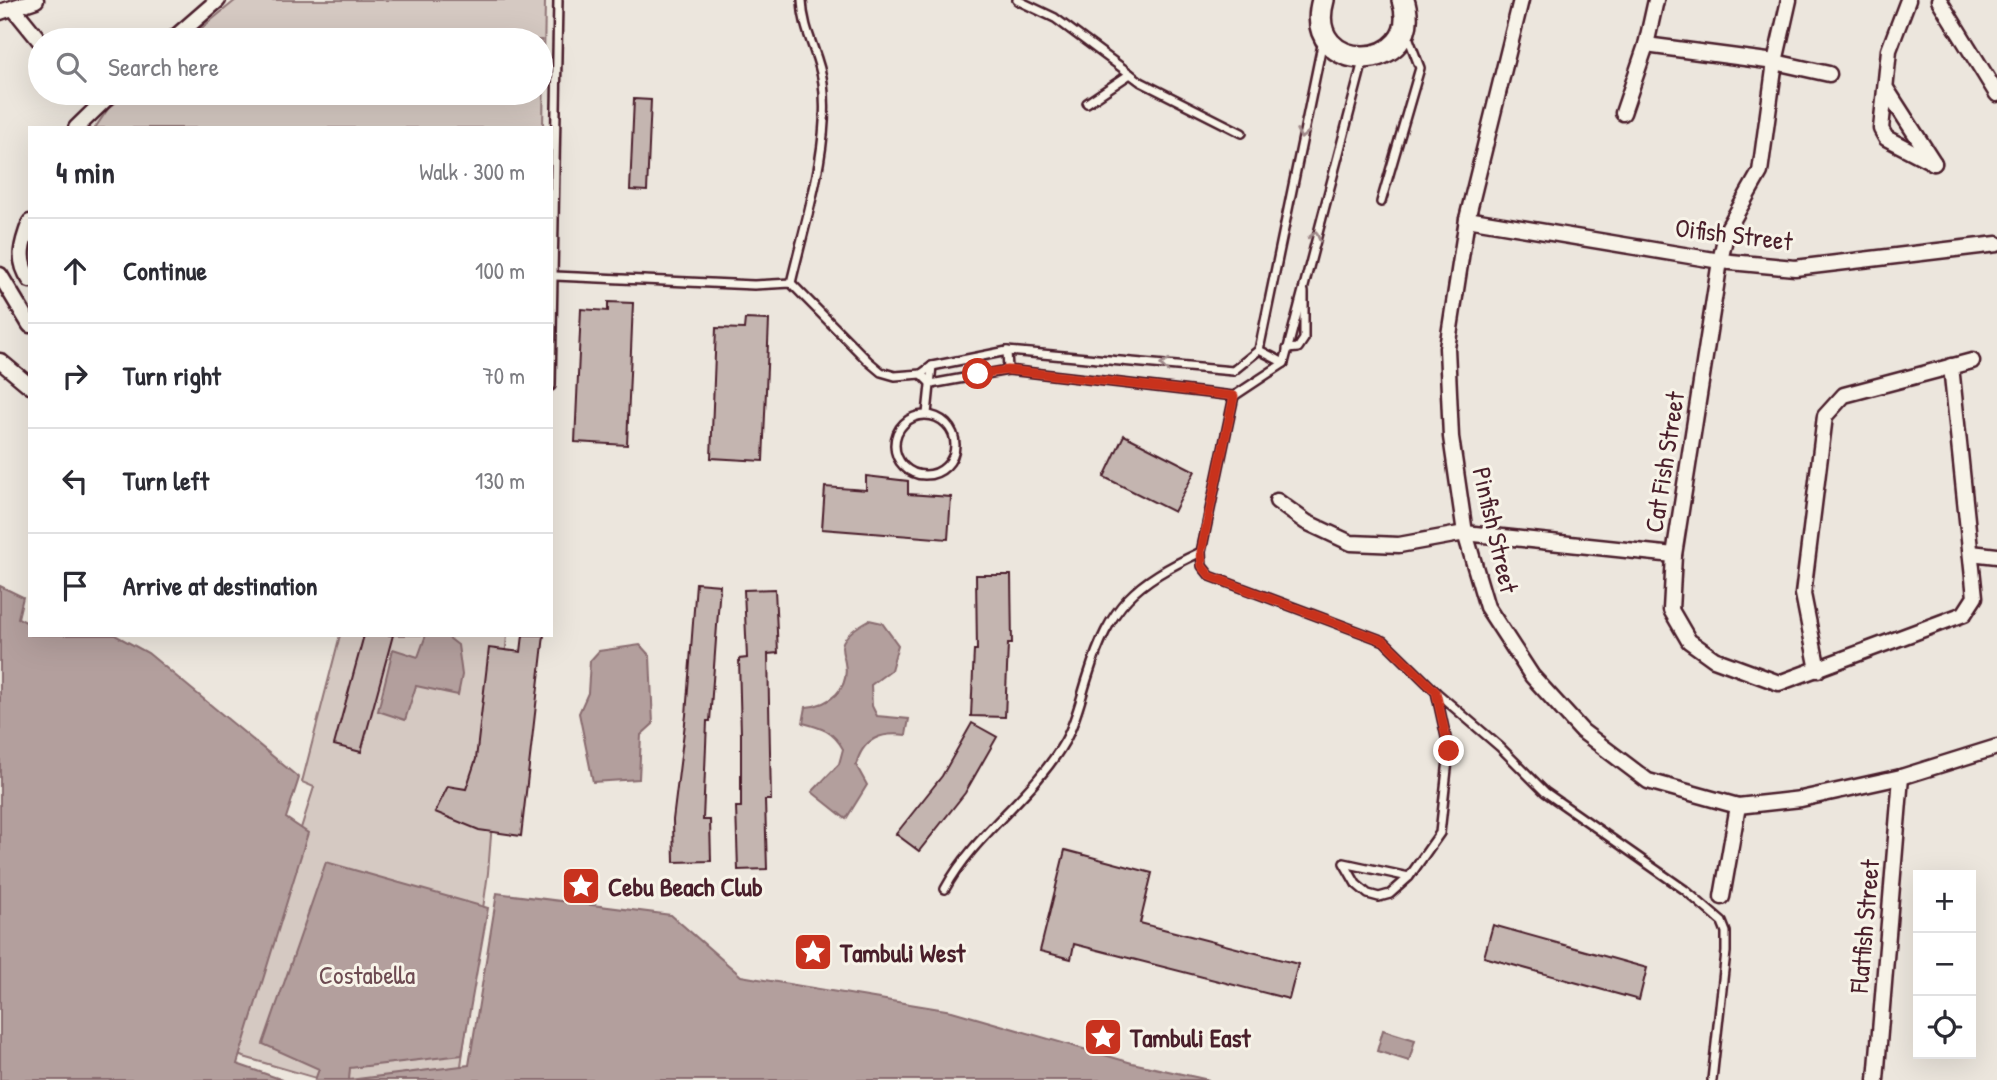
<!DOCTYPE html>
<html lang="en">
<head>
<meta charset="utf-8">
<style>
  :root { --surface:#fff; --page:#f7f7f7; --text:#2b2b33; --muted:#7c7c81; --line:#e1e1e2 }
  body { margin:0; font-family:"Patrick Hand",sans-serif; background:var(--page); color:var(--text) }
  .controls { position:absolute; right:21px; bottom:21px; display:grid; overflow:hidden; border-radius:0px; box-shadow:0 7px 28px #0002 }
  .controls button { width:63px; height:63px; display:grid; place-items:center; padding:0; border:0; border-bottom:2px solid var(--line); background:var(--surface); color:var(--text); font:35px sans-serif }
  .stop { position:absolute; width:21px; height:21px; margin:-16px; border:5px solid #c8321e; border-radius:50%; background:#fff }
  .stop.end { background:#c8321e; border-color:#fff; box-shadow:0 2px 7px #0008 }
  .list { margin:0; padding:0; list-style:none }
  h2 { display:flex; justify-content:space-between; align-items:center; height:91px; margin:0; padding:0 28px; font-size:30px }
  h2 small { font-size:23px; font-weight:400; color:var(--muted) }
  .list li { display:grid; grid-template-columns:46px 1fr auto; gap:21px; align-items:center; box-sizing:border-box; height:105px; padding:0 28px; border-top:2px solid var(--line) }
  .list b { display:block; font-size:26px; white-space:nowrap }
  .list em { font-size:23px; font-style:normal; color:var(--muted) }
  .icon { flex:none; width:38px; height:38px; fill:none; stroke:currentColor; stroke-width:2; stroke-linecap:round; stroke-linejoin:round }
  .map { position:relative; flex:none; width:1997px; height:1080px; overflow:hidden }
  .search { position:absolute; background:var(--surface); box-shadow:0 7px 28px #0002; left:28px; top:28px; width:525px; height:77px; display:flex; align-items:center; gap:18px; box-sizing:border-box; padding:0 24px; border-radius:38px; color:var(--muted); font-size:26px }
  .panel { position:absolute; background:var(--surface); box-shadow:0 7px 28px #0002; left:28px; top:126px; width:525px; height:511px; border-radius:0px }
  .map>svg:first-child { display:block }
  .green { fill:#d5c9c2; stroke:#907476; stroke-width:2 }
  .water { fill:#b39f9d; stroke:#896c6f; stroke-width:2 }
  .building { fill:#c4b5b0; stroke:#4a1f2b; stroke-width:2 }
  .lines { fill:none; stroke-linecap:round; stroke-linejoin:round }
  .lane-casing { stroke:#4a1f2b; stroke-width:12 }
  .street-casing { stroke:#4a1f2b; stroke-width:19 }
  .secondary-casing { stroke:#4a1f2b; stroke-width:26 }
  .lane { stroke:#f7f3e8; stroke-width:7 }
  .street { stroke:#f7f3e8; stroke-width:14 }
  .secondary { stroke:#f7f3e8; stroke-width:21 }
  .oneway { stroke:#a0898a }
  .route { stroke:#c8321e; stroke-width:9 }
  .labels { text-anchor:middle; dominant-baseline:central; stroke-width:6; stroke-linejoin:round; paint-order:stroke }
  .street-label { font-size:26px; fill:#4a1f2b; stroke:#f7f3e8 }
  .poi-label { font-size:26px; font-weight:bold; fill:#4a1f2b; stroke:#f7f3e8; text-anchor:start }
  .park-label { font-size:26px; fill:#6d4a51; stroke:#f7f3e8 }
</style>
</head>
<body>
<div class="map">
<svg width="1997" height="1080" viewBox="0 0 1997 1080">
  <rect width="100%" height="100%" fill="#ece6dd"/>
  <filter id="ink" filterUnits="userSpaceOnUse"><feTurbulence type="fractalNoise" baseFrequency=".0143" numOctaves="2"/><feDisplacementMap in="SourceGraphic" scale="14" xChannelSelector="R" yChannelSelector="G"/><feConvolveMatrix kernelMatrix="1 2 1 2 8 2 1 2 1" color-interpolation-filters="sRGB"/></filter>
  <g filter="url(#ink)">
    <g class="green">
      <path d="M236,0H545L543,128H95L108,109L127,93H541V40H187Z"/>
      <path d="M340,635H507L488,873L459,1080H323L230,1053L314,787L302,782Z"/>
    </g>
    <g class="water">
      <path d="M0,586L23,597L18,618L30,624V635H115L148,653L299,778L286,818L308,833L237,1064L283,1080H0Z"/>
      <path d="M869,620L882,623L898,645L891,670L871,685L872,706L877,716L909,719L906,735C881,732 863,738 856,765L867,785L846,819L812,792L839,764L843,749C833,731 822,728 803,723L806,707C830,705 850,689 845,663C844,655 840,650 843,642C848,632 860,625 869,620Z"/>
      <path d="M426,635H445L458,645L462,675L458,695L416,686L405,720L378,711L393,649L418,657Z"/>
      <path d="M640,645L650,656L653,724L641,735L639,779L593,782L579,713L588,693L590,661L599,651Z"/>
      <path d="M326,862L488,908L462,1055L350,1068L349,1080L469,1065L497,893L671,915L741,976L952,1011L1132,1063L1209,1080H315L319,1069L263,1044Z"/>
      <path d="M1383,1030L1415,1040L1409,1061L1377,1051Z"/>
    </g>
    <g class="building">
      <path d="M634,99L651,100L647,191L630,190Z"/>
      <path d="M608,302L633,303L627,445L575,442L581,309L608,311Z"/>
      <path d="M745,319L769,320L763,461L711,458L716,328L744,329Z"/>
      <path d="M1124,435L1195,471L1174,512L1104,477Z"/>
      <path d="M866,476L908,481V494L951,497L948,539L822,529L825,487L866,490Z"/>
      <path d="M976,575H1011L1012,644H1008L1005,717L971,716L974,650H977Z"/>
      <path d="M696,583L720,585L710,721H707L703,820H710L711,861L674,862L673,820L686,715Z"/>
      <path d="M775,589L778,653L768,654L771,800H765L767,869L738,870L736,807H741V734L739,659L747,658L744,590Z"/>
      <path d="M364,635H393L361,752L334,745Z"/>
      <path d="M523,635H544L521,836L479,830L435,812L448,786L466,789L476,759L489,648L521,652Z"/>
      <path d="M972,723L997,737L965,793L919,851L896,834L942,776Z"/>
      <path d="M1065,850L1152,873L1140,923L1298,964L1289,999L1074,944L1071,959L1040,951Z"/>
      <path d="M1493,925L1647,968L1639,1000L1484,957Z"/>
    </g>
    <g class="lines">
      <g class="lane-casing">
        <g id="lane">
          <path d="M1017,0L1055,18L1141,82L1242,133"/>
          <path d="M1087,103L1130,74"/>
          <path d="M1381,202L1420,68L1407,34"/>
          <path d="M555,276L754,285L791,283L868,361L881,372L895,376L921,374L932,366L1007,351L1233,371L1259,350L1323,40"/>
          <path d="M791,283C805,222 831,145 823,83C819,53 803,33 802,0"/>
          <path d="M1287,349L1298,348L1304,339V292"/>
          <path d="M1259,350L1284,363"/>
          <path d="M1007,351L1008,370"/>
          <path d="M921,374L931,384L1008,370L1234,396L1284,363L1363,61"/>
          <path d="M551,386L558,0"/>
          <path d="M1234,396L1201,552L1202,566L1210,576L1384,641L1436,692L1449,751L1440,833L1409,877L1390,894L1379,897L1368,894L1356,884L1344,863L1409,877"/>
          <path d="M927,414L932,366"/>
          <circle cx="925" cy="445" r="30"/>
          <path d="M1436,692L1500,747L1545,792L1685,890L1722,922L1726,932V952L1712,1080"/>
          <path d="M945,889C975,833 1033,797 1065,741C1076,722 1081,697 1088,676C1110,605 1134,583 1201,552"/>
        </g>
      </g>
      <g class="street-casing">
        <g id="street">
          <path d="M1521,0L1467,219L1447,348L1451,437L1465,533L1487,607L1532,676L1582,731L1648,781L1738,806L1801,799L1901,777L1997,747"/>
          <path d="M1789,0L1775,62L1760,172L1727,230L1720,261L1674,555L1671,610L1689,641L1714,659L1779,683L1964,614L1975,597L1951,366"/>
          <path d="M1908,0L1889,50L1881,129L1886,138L1934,163"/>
          <path d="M1939,0L1997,94"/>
          <path d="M14,9L40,41"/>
          <path d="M0,12L36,0"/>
          <path d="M172,40L218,0"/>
          <path d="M1646,45L1775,62L1829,74"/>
          <path d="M1887,90L1934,163"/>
          <path d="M1623,113L1646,45L1656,0"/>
          <path d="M76,128L112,93"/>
          <path d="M1467,219L1720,261L1795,268L1997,244"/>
          <path d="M30,222C22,243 16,260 30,280"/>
          <path d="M0,275L30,325"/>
          <path d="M0,361L30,386"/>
          <path d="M1277,501L1306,522L1351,543L1399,545L1465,533L1674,555"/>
          <path d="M1971,553L1997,556"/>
          <path d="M1818,670L1803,594L1825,416L1844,395L1972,361"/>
          <path d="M1722,897L1738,806"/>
          <path d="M1876,1080L1901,777"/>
        </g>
      </g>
      <g class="secondary-casing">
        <path id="secondary" d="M1323,0C1301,78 1427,74 1403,0"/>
      </g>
      <use href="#lane" class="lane"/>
      <use href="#street" class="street"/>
      <use href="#secondary" class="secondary"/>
    </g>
    <defs><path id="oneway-chevron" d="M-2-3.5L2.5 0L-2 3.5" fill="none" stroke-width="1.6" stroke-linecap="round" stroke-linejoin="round" transform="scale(1.75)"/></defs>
    <g class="oneway">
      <use href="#oneway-chevron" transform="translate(1302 134) rotate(101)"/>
      <use href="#oneway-chevron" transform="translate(1315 236) rotate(-75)"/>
      <use href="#oneway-chevron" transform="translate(1165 365) rotate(-175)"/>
    </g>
  </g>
  <g class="lines" filter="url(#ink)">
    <path class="route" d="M978,374L1008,370L1234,396L1201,552L1202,566L1210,576L1384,641L1436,692L1449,751"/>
  </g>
  <defs>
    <g id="sight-square" transform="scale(2.0125)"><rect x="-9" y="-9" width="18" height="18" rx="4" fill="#c8321e" stroke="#f7f3e8"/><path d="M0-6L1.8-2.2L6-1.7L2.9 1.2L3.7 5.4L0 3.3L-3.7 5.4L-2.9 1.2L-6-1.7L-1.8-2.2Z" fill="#fff"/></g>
  </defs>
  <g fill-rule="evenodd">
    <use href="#sight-square" x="581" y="886"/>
    <use href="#sight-square" x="813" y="952"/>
    <use href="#sight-square" x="1103" y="1037"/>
  </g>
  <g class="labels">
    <g class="street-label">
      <text transform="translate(1734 234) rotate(7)">Oifish Street</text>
      <text transform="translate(1664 462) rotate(-81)">Cat Fish Street</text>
      <text transform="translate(1496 530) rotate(77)">Pinfish Street</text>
      <text transform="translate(1864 926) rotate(-85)">Flatfish Street</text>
    </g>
    <g class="poi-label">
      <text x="608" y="886">Cebu Beach Club</text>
      <text x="840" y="952">Tambuli West</text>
      <text x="1130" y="1037">Tambuli East</text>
    </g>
    <g class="park-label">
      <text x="367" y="974">Costabella</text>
    </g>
  </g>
</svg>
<div class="controls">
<button>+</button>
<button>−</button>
<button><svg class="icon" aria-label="locate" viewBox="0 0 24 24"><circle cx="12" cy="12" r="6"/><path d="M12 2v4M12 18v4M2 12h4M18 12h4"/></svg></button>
</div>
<div class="stop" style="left:978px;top:374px"></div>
<div class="stop end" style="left:1449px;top:751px"></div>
<div class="search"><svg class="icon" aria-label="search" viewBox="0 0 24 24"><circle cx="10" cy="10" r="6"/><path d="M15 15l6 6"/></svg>Search here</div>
<section class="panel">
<h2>4 min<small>Walk · 300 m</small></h2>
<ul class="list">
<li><svg class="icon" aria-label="ahead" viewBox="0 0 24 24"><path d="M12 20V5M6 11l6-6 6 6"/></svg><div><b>Continue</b></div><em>100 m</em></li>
<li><svg class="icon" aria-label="right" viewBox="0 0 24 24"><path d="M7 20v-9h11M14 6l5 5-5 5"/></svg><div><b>Turn right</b></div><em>70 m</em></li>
<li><svg class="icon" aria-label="left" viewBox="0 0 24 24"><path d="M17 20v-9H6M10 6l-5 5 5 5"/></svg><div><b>Turn left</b></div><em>130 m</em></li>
<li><svg class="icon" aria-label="arrive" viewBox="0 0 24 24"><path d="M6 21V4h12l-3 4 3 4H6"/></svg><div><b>Arrive at destination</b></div></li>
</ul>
</section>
</div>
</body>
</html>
